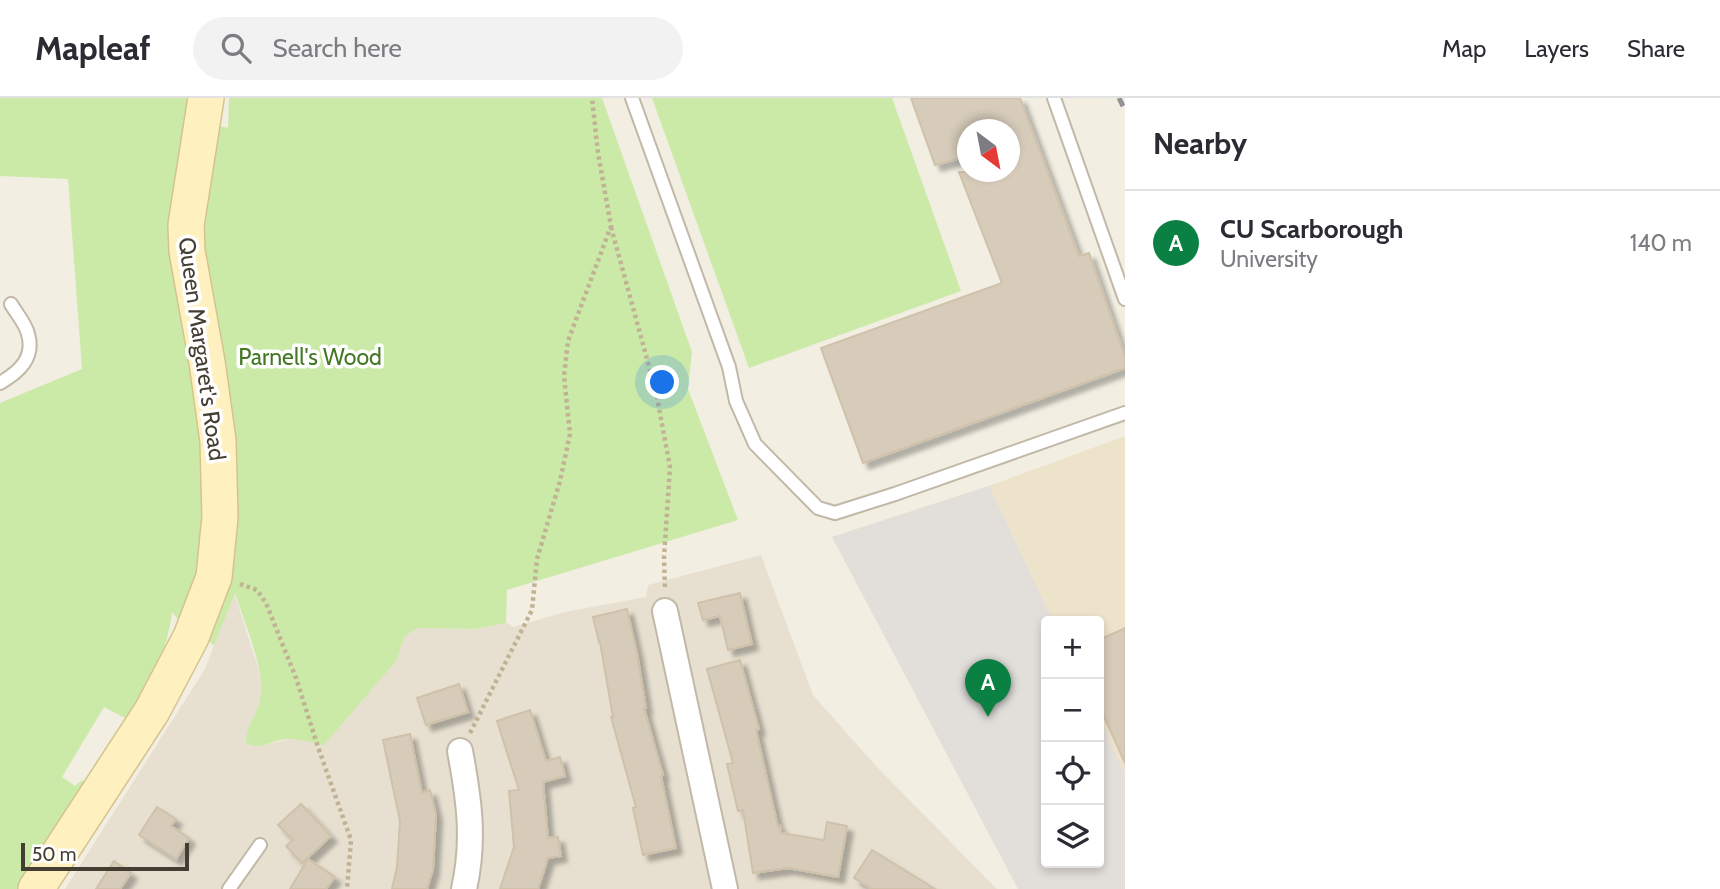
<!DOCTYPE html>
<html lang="en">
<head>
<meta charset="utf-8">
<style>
  :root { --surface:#fff; --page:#f2f2f3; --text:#2b2b33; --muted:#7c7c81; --line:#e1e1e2; --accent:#0b8043 }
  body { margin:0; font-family:Cabin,sans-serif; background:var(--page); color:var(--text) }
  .controls { position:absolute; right:21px; bottom:21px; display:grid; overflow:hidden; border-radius:7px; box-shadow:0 4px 10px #0003 }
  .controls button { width:63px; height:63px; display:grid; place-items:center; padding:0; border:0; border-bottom:2px solid var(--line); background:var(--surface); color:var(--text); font:35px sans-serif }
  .compass { position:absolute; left:957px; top:21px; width:63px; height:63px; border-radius:50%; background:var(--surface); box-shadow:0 4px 10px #0003; rotate:148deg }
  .scale { position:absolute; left:21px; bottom:18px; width:168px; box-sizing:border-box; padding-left:7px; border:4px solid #443d32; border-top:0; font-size:19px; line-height:24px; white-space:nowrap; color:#443d32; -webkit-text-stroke:5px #fff; paint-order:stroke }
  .you { position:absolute; left:663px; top:285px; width:24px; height:24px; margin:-18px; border:5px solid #fff; border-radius:50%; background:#1a73e8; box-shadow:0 0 0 10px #1a73e833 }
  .badge { display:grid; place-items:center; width:46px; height:46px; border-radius:50%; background:var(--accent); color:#fff; font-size:23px; font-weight:700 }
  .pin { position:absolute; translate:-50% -58px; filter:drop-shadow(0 2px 4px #0008) }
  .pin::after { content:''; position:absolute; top:37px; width:24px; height:21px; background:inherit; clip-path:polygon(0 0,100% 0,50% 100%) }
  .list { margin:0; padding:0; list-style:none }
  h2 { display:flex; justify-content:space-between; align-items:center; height:91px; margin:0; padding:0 28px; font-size:30px }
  h2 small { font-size:23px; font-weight:400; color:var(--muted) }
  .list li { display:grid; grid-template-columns:46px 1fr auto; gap:21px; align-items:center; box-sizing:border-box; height:105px; padding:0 28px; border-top:2px solid var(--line) }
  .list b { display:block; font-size:26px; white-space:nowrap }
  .list p { margin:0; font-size:23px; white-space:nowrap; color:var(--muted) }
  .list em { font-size:23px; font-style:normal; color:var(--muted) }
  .icon { flex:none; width:38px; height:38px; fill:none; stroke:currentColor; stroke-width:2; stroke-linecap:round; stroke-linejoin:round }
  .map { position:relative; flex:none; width:1125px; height:791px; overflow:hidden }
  header { display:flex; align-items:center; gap:42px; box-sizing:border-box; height:98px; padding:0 35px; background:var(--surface); border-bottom:2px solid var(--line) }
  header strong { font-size:33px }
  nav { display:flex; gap:38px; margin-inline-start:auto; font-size:24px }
  .search { width:490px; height:63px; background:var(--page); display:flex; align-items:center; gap:18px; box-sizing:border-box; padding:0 24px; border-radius:38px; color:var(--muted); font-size:26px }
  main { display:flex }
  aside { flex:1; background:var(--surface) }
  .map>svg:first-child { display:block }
  .residential { fill:#e7e0d0 }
  .education { fill:#ede3cb; fill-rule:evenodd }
  .green { fill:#cbeaa8 }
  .parking { fill:#e2dfdb }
  .building { fill:#d7ccba; stroke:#cfc1aa; stroke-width:2; filter:url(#shadow) }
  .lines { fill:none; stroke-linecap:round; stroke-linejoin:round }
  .service-casing { stroke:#c1b8a7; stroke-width:16 }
  .minor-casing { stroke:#c1b8a7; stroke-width:28 }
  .secondary-casing { stroke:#d5c38f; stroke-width:38 }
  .path { stroke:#c1b295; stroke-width:4.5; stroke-dasharray:3.5 3.5; stroke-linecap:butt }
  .service { stroke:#fff; stroke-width:12 }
  .minor { stroke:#fff; stroke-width:24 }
  .secondary { stroke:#fff0bf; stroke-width:35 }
  .rail { stroke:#939393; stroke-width:5; stroke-dasharray:9 9; stroke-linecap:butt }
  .labels { text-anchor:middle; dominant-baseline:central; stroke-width:7; stroke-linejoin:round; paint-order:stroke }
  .street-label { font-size:23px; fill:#443d32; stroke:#fff }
  .park-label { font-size:23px; fill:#437823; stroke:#fff }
</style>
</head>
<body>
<header>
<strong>Mapleaf</strong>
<div class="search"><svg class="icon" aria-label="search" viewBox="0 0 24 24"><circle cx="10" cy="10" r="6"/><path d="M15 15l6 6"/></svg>Search here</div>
<nav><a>Map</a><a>Layers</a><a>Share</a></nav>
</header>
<main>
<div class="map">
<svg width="1125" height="791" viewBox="0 0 1125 791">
  <defs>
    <filter id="shadow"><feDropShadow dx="6" dy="6" stdDeviation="2" flood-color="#0004"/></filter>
  </defs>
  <rect width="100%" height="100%" fill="#f2eee2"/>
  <path class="residential" d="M761,457L813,597L877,669L997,791H65L205,571L234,494L262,582L261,600L246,642L252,648H260L290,641L368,592L396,563L405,538L418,530L476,531L507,525L513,529L565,514L646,499L648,487Z"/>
  <path class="education" d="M1125,338V791H1020L832,439L989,388ZM1046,523H1099V765H1046Z"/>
  <g class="green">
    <path d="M0,0H192L191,21L228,30L229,0H602L692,254L688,291L738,422L507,492L506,525L476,531L418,530L405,538L396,563L324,647C313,645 301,641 290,641C274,640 262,654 246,645C246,628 259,614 261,597C265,572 243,521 235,495L214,547L182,526L172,514C166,560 152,584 125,620L104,609L62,679L75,688L81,683L87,684L22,791H0V305L82,271L68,81L0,78Z"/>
    <path d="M652,0H892L961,193L749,270Z"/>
  </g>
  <path class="parking" d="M989,388L1053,523H1046V765H1099V620L1125,676V791H1018L832,439Z"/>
  <g class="building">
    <path d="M911,0H1020L1079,158L1089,155L1125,259V270L863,365L821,250L1002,185L959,74H1010V32H968V58L935,67Z"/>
    <path d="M740,495L752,546L728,552L720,518L703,522L698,505Z"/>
    <path d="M627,511L637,555L646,610H644L663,677L661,678L676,750L643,757L633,710L636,709L611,619H613L600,544H599L593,519Z"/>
    <path d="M1125,530V665L1099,607V542Z"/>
    <path d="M740,562L759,631L756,632L778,729L780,728L781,735L824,742L827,724L847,728L838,779L788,770L753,775L743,712L738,713L727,666L733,665L707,571Z"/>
    <path d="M459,586L468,614L426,627L417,600Z"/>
    <path d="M530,612L546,663L560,659L565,678L543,684L548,740L558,739L561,758L548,760L538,791H500L514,749L509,693L519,692L497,623Z"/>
    <path d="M410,636L422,695L430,692L436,717L433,771L427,791H392L397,769L400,723L383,642Z"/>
    <path d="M301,706L331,738L302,765L286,748L293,742L278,727Z"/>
    <path d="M157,709L176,721L171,728L189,740L176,761L139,737Z"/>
    <path d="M872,752L935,791H872L854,780Z"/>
    <path d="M308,761L335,779L326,791H290Z"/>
    <path d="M114,763L131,775L120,791H96Z"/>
  </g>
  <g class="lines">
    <g class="service-casing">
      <g id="service">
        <path d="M632,0L729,269L736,303L755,346L818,410L835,415L895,396L1125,315"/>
        <path d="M1054,0L1125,201"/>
        <path d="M0,285C19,274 35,260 28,236C26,226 16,215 11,206"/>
        <path d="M229,791L260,747"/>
      </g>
    </g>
    <g class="minor-casing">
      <g id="minor">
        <path d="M665,513L725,791"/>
        <path d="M460,653C469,701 475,742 464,791"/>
      </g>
    </g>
    <g class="secondary-casing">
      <path id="secondary" d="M36,791L152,613L191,539L214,479L220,419L218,343L207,264L187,153L186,127L206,0"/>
    </g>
    <g class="path">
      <path d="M611,129L656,294L670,369L664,459L665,491"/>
      <path d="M240,486L257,492L266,505L296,580L318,649L351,742L347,791"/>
      <path d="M470,635L532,512L537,461L560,383L570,336L564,278L568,243L611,128L598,55L592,0"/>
    </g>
    <use href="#service" class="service"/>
    <use href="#minor" class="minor"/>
    <use href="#secondary" class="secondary"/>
    <path class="rail" d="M1119,0L1125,12"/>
  </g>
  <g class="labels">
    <g class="street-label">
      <text transform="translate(202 251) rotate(82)">Queen Margaret's Road</text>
    </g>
    <g class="park-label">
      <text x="310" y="259">Parnell's Wood</text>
    </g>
  </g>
</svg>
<div class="controls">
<button>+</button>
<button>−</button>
<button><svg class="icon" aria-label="locate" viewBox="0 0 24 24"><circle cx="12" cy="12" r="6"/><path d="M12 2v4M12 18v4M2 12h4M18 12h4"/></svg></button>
<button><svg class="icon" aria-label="layers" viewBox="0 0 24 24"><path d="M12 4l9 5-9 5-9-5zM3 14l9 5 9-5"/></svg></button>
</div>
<svg class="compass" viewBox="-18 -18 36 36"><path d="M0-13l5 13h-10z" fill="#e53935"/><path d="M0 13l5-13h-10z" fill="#7c7c81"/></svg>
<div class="scale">50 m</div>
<div class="you"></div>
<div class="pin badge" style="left:988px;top:619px">A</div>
</div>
<aside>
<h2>Nearby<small></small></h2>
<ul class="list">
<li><span class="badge">A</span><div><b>CU Scarborough</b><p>University</p></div><em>140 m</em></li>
</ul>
</aside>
</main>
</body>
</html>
